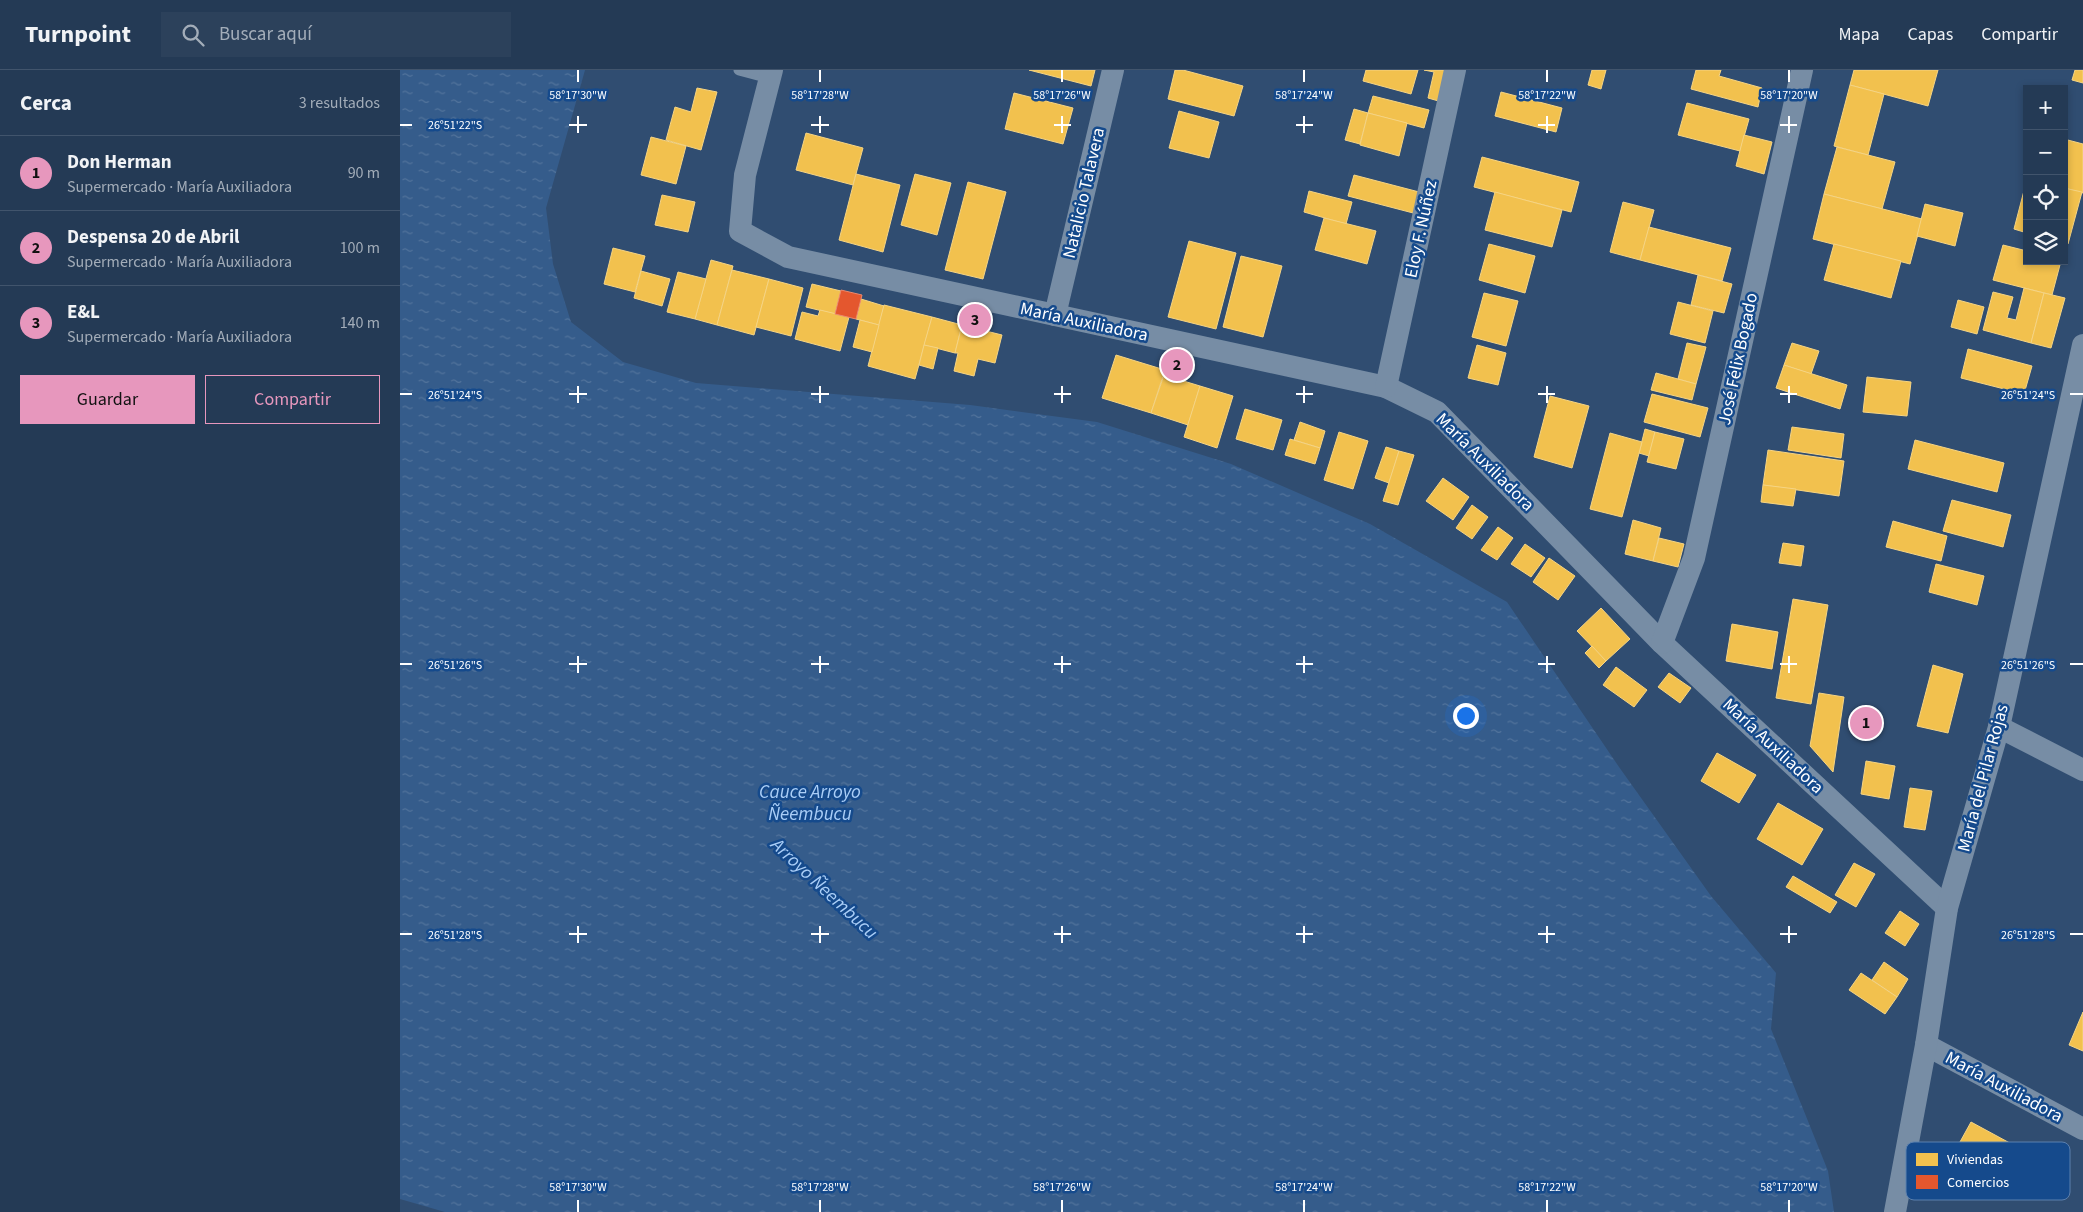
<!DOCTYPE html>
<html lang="es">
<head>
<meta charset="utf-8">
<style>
  :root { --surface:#243a55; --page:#2c415b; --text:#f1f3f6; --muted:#a3adb9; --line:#41546c; --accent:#e797bd }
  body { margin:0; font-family:"Source Sans 3",sans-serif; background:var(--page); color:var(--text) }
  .controls { position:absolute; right:15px; top:15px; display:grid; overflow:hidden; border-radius:0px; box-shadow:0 2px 8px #0003 }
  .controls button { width:45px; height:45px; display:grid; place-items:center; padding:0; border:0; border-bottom:1px solid var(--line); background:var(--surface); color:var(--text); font:25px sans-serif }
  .you { position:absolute; left:1065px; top:645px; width:18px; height:18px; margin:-12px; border:4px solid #fff; border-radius:50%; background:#1a73e8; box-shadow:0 0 0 8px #1a73e833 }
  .badge { display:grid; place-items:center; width:32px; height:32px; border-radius:50%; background:var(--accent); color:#111; font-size:16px; font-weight:700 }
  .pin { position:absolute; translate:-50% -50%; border:2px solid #fff; box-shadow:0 1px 5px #0006 }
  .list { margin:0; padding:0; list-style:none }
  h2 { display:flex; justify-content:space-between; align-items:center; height:65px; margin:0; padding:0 20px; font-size:21px }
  h2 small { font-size:16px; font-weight:400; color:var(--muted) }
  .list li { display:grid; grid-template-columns:32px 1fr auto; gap:15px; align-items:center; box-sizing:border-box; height:75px; padding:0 20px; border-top:1px solid var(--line) }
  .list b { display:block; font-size:19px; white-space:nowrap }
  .list p { margin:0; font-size:16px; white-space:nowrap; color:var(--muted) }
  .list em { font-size:16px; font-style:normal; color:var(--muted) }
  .actions { display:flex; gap:10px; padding:15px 20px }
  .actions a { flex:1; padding:11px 0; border:1px solid var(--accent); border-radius:0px; text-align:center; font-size:18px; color:var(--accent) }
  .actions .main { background:var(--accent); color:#111 }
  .icon { flex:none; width:28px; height:28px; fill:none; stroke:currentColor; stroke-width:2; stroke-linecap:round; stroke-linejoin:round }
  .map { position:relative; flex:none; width:1683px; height:1142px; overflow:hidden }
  header { display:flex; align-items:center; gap:30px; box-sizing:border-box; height:70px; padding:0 25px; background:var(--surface); border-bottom:1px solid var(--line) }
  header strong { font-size:24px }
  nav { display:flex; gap:28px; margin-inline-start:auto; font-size:18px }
  .search { width:350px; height:45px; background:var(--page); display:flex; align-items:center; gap:12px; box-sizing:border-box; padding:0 18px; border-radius:0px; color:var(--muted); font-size:19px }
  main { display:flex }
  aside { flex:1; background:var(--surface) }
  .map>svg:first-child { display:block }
  .water { fill:url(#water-ripples) }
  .homes { fill:#f2c14e; stroke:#f6d483 }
  .shops { fill:#e4572e; stroke:#ec896d }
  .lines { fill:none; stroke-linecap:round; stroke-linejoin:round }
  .service { stroke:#778da5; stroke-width:11 }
  .minor { stroke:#778da5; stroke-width:22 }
  .ticks { fill:none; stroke:#fff; stroke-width:2 }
  .labels { text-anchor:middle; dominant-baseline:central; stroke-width:5; stroke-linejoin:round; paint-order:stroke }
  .street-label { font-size:18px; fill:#fff; stroke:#154a8c }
  .water-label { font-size:19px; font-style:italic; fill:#aacef7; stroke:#154a8c }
  .key { fill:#154a8c; stroke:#5b80ae; stroke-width:1 }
  .key-label { font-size:14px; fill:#fff }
  .ticks-label { font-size:12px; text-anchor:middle; fill:#fff; stroke:#154a8c; stroke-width:5; stroke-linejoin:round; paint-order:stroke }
</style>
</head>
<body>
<header>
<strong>Turnpoint</strong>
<div class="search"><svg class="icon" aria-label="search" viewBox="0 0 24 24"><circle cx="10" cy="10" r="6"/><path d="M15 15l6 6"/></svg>Buscar aquí</div>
<nav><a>Mapa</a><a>Capas</a><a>Compartir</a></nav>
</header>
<main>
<aside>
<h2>Cerca<small>3 resultados</small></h2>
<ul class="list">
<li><span class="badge">1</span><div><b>Don Herman</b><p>Supermercado · María Auxiliadora</p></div><em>90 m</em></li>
<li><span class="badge">2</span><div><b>Despensa 20 de Abril</b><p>Supermercado · María Auxiliadora</p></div><em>100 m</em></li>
<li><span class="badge">3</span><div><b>E&amp;L</b><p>Supermercado · María Auxiliadora</p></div><em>140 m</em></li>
</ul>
<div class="actions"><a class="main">Guardar</a><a>Compartir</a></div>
</aside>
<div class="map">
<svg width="1683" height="1142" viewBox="0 0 1683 1142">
  <defs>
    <pattern id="water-ripples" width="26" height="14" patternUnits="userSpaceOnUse" patternTransform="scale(1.25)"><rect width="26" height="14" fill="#355c8b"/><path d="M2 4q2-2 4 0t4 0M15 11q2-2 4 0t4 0" fill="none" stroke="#53749c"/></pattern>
  </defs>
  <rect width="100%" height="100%" fill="#304d71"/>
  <path class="water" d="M0,0H185L146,138L153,194L171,252L223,292L296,313L570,335L697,352L831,394L970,454L1107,532L1219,697L1311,826L1376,903L1371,959L1428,1101L1434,1142H45L0,1129Z"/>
  <g class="homes">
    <path d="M629,0H695L691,16Z"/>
    <path d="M775,0H783L843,16L834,46L768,29Z"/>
    <path d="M966,0H1018L1011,24L963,11Z"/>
    <path d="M1024,0H1050L1042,32L1028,28L1034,2Z"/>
    <path d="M1192,0H1206L1201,19L1188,15Z"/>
    <path d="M1296,0H1321L1319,6L1362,18L1358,37L1291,19Z"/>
    <path d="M1454,0H1538L1528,36L1450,15Z"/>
    <path d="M1675,0H1683V13L1672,10Z"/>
    <path d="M1450,15L1484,24L1468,85L1434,76Z"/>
    <path d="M297,18L317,22L301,80L266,70L275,37L291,42Z"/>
    <path d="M1101,22L1162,38L1156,62L1095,46Z"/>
    <path d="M614,23L673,38L663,74L605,59Z"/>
    <path d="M973,26L1029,40L1024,58L968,43Z"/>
    <path d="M1287,33L1349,49L1340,81L1278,65Z"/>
    <path d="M954,39L968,43L960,74L945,70Z"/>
    <path d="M779,41L819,52L809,88L769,78Z"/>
    <path d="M968,43L1007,53L999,86L960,75Z"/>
    <path d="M406,63L463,78L453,115L396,100Z"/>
    <path d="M1344,65L1372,72L1364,104L1336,96Z"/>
    <path d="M251,67L286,76L276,114L241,105Z"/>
    <path d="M1664,69L1683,74V123L1664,118Z"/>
    <path d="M1437,77L1495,92L1482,139L1424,124Z"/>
    <path d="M1082,87L1179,112L1171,142L1074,117Z"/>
    <path d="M456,104L500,115L483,182L439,170Z"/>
    <path d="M515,104L551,113L537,165L501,155Z"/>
    <path d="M954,105L1023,123L1017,144L948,126Z"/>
    <path d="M1627,109V163L1614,159Z"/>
    <path d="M568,112L606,122L583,209L545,200Z"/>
    <path d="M1664,118L1682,122L1668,174L1664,173Z"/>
    <path d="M909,121L952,132L946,154L904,142Z"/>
    <path d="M1095,122L1162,140L1152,177L1085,160Z"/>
    <path d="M1424,124L1522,149L1510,194L1413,169Z"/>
    <path d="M262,125L295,132L288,162L255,155Z"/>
    <path d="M1223,132L1254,140L1240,190L1210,182Z"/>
    <path d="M1525,134L1563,143L1555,176L1517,166Z"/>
    <path d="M924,148L976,161L967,194L915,180Z"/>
    <path d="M1249,157L1331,178L1322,211L1240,190Z"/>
    <path d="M789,171L836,183L816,259L768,247Z"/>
    <path d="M1089,174L1135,186L1125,223L1079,210Z"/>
    <path d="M1434,174L1501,191L1491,228L1424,210Z"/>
    <path d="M1603,175L1627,181V191H1661L1652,225L1593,210Z"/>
    <path d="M213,178L245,186L235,222L204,214Z"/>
    <path d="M841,186L882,196L863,267L823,257Z"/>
    <path d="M311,190L333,196L317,255L295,249Z"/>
    <path d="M332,200L369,209L354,265L317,255Z"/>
    <path d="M241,201L270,209L262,236L234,228Z"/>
    <path d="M278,202L306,209L295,249L267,242Z"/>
    <path d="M1298,205L1332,214L1324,243L1291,235Z"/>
    <path d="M369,209L403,218L391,266L356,257Z"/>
    <path d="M412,214L441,221L435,244L406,237Z"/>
    <path d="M1624,218L1644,223L1631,273L1583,260L1593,222L1613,227L1607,248L1616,250Z"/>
    <path d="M1084,223L1118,231L1106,276L1072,267Z"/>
    <path d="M1644,223L1665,228L1651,278L1631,273Z"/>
    <path d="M461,229L484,236L479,255L456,249Z"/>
    <path d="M1558,230L1584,237L1577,264L1551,257Z"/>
    <path d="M1278,232L1313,241L1305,273L1270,264Z"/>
    <path d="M484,235L532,247L515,309L468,296Z"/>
    <path d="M420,240L449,247L440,281L395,269L402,242L418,246Z"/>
    <path d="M532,247L562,255L555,283L524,275Z"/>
    <path d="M460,250L479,255L472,282L453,277Z"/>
    <path d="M562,255L602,265L595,293L578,289L574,306L554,301L558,283H555Z"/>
    <path d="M1287,273L1306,277L1296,314L1278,309Z"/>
    <path d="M1392,273L1419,281L1411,304L1384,295Z"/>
    <path d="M524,275L538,278L533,299L519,295Z"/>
    <path d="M1077,275L1106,283L1098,315L1068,308Z"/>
    <path d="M1568,279L1632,296L1624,324L1561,308Z"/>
    <path d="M716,285L765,300L751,343L702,328Z"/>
    <path d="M1384,295L1447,315L1440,339L1376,318Z"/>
    <path d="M1256,303L1296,314L1292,330L1251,320Z"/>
    <path d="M764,305L800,316L788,355L751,343Z"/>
    <path d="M1467,307L1511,312L1507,346L1463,342Z"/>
    <path d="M800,316L833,326L817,378L784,367Z"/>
    <path d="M1252,324L1308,338L1300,367L1244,352Z"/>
    <path d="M1150,326L1189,336L1172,398L1134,387Z"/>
    <path d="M845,339L882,350L873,380L836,369Z"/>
    <path d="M900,352L925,361L920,378L894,370Z"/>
    <path d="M1392,357L1444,364L1441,388L1388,380Z"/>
    <path d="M1245,359L1255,362L1249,386L1239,383Z"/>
    <path d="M939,362L968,371L953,419L924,410Z"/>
    <path d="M1255,362L1284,369L1276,399L1247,392Z"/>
    <path d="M1210,363L1242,372L1222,447L1190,439Z"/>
    <path d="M890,369L920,378L915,394L885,385Z"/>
    <path d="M1515,370L1604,393L1597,422L1508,399Z"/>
    <path d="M986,377L999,381L989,413L975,408Z"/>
    <path d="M1368,380L1444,391L1439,426L1363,415Z"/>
    <path d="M999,381L1014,385L998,435L983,431Z"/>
    <path d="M1043,408L1069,427L1053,450L1026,431Z"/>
    <path d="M1363,415L1396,419L1393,436L1361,432Z"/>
    <path d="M1552,430L1611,445L1603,477L1543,461Z"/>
    <path d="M1072,435L1088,447L1072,469L1056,458Z"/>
    <path d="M1233,450L1261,458L1253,491L1225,484Z"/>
    <path d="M1493,451L1547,466L1541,491L1486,477Z"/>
    <path d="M1098,457L1113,468L1097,490L1081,480Z"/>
    <path d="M1259,468L1284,474L1278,497L1253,491Z"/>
    <path d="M1383,473L1404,476L1401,496L1379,493Z"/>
    <path d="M1125,474L1145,488L1131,507L1111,494Z"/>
    <path d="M1149,488L1175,506L1158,530L1133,512Z"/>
    <path d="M1536,494L1584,506L1577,535L1529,522Z"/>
    <path d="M1393,529L1428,535L1411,634L1376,628Z"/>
    <path d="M1201,538L1230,569L1206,591L1177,561Z"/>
    <path d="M1332,554L1378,562L1372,599L1326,591Z"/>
    <path d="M1192,576L1206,591L1199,598L1185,583Z"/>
    <path d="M1533,595L1563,604L1548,663L1517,656Z"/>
    <path d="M1216,597L1247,620L1234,637L1203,615Z"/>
    <path d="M1269,603L1291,618L1280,633L1258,617Z"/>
    <path d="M1419,623L1444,627L1433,702L1410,676Z"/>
    <path d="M1317,683L1356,705L1339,733L1301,711Z"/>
    <path d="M1466,691L1495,696L1489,729L1461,724Z"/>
    <path d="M1510,718L1532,721L1525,760L1504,757Z"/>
    <path d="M1378,733L1423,759L1402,795L1357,769Z"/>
    <path d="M1454,793L1475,804L1456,837L1435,825Z"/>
    <path d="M1393,806L1437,832L1430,843L1386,817Z"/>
    <path d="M1500,841L1519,854L1505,876L1485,863Z"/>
    <path d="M1484,892L1508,909L1497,927L1472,910Z"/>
    <path d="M1461,903L1497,927L1485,944L1449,920Z"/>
    <path d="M1683,942V981L1669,975Z"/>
    <path d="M1571,1052L1643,1091L1627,1120L1555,1081Z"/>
  </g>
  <path class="shops" d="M441,220L462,225L456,249L435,244Z"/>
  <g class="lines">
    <path class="service" d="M339,0L370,8"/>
    <g class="minor">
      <path d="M372,0L345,105L340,161L388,187L986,317L1037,342L1262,573L1547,838"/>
      <path d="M655,245L713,0"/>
      <path d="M986,317L1055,0"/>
      <path d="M1262,573L1294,488L1402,0"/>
      <path d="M1599,657L1683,700"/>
      <path d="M1526,975L1683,1059"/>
      <path d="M1495,1142L1526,975L1547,838L1599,657L1683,275"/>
    </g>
  </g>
  <path class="ticks" d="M178,0V12M420,0V12M662,0V12M904,0V12M1147,0V12M1389,0V12M178,46V63M420,46V63M662,46V63M904,46V63M1147,46V63M1389,46V63M0,55H12M169,55H187M411,55H429M654,55H671M896,55H913M1138,55H1155M1380,55H1397M178,316V333M420,316V333M662,316V333M904,316V333M1147,316V333M1389,316V333M0,324H12M169,324H187M411,324H429M654,324H671M896,324H913M1138,324H1155M1380,324H1397M1670,324H1683M178,586V603M420,586V603M662,586V603M904,586V603M1147,586V603M1389,586V603M0,594H12M169,594H187M411,594H429M654,594H671M896,594H913M1138,594H1155M1380,594H1397M1670,594H1683M178,856V873M420,856V873M662,856V873M904,856V873M1147,856V873M1389,856V873M0,864H12M169,864H187M411,864H429M654,864H671M896,864H913M1138,864H1155M1380,864H1397M1670,864H1683M178,1130V1142M420,1130V1142M662,1130V1142M904,1130V1142M1147,1130V1142M1389,1130V1142"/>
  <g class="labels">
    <g class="street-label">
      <text transform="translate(684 123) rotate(-77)">Natalicio Talavera</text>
      <text transform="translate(1021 159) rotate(-78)">Eloy F. Núñez</text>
      <text transform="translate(684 252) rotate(12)">María Auxiliadora</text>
      <text transform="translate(1338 289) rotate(-78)">José Félix Bogado</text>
      <text transform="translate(1085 392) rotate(45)">María Auxiliadora</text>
      <text transform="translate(1373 676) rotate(43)">María Auxiliadora</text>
      <text transform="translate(1583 708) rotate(-75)">María del Pilar Rojas</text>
      <text transform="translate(1604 1017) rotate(28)">María Auxiliadora</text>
    </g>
    <g class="water-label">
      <text x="410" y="722">Cauce Arroyo<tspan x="410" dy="22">Ñeembucu</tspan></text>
      <text transform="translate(424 819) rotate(43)">Arroyo Ñeembucu</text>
    </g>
  </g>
  <rect x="1506" y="1072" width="164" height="58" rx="8" class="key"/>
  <rect x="1516" y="1083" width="22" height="13" fill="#f2c14e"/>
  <rect x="1516" y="1105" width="22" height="14" fill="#e4572e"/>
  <g class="key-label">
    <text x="1547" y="1094">Viviendas</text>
    <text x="1547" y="1117">Comercios</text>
  </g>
  <g class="ticks-label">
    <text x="178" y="29">58°17'30"W</text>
    <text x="420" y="29">58°17'28"W</text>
    <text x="662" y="29">58°17'26"W</text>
    <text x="904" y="29">58°17'24"W</text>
    <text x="1147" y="29">58°17'22"W</text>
    <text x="1389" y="29">58°17'20"W</text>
    <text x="55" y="59">26°51'22"S</text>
    <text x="55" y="329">26°51'24"S</text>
    <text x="1628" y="329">26°51'24"S</text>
    <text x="55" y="599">26°51'26"S</text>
    <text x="1628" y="599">26°51'26"S</text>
    <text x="55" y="869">26°51'28"S</text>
    <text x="1628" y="869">26°51'28"S</text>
    <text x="178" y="1121">58°17'30"W</text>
    <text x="420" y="1121">58°17'28"W</text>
    <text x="662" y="1121">58°17'26"W</text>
    <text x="904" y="1121">58°17'24"W</text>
    <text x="1147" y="1121">58°17'22"W</text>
    <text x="1389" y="1121">58°17'20"W</text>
  </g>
</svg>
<div class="controls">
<button>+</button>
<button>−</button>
<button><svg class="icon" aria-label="locate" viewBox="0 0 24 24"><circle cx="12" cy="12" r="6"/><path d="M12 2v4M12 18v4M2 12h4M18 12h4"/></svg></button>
<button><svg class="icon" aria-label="layers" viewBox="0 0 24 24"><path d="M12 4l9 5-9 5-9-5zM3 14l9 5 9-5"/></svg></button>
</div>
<div class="you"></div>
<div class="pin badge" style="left:1466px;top:653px">1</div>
<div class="pin badge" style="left:777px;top:295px">2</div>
<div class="pin badge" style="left:575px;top:250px">3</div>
</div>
</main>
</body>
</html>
